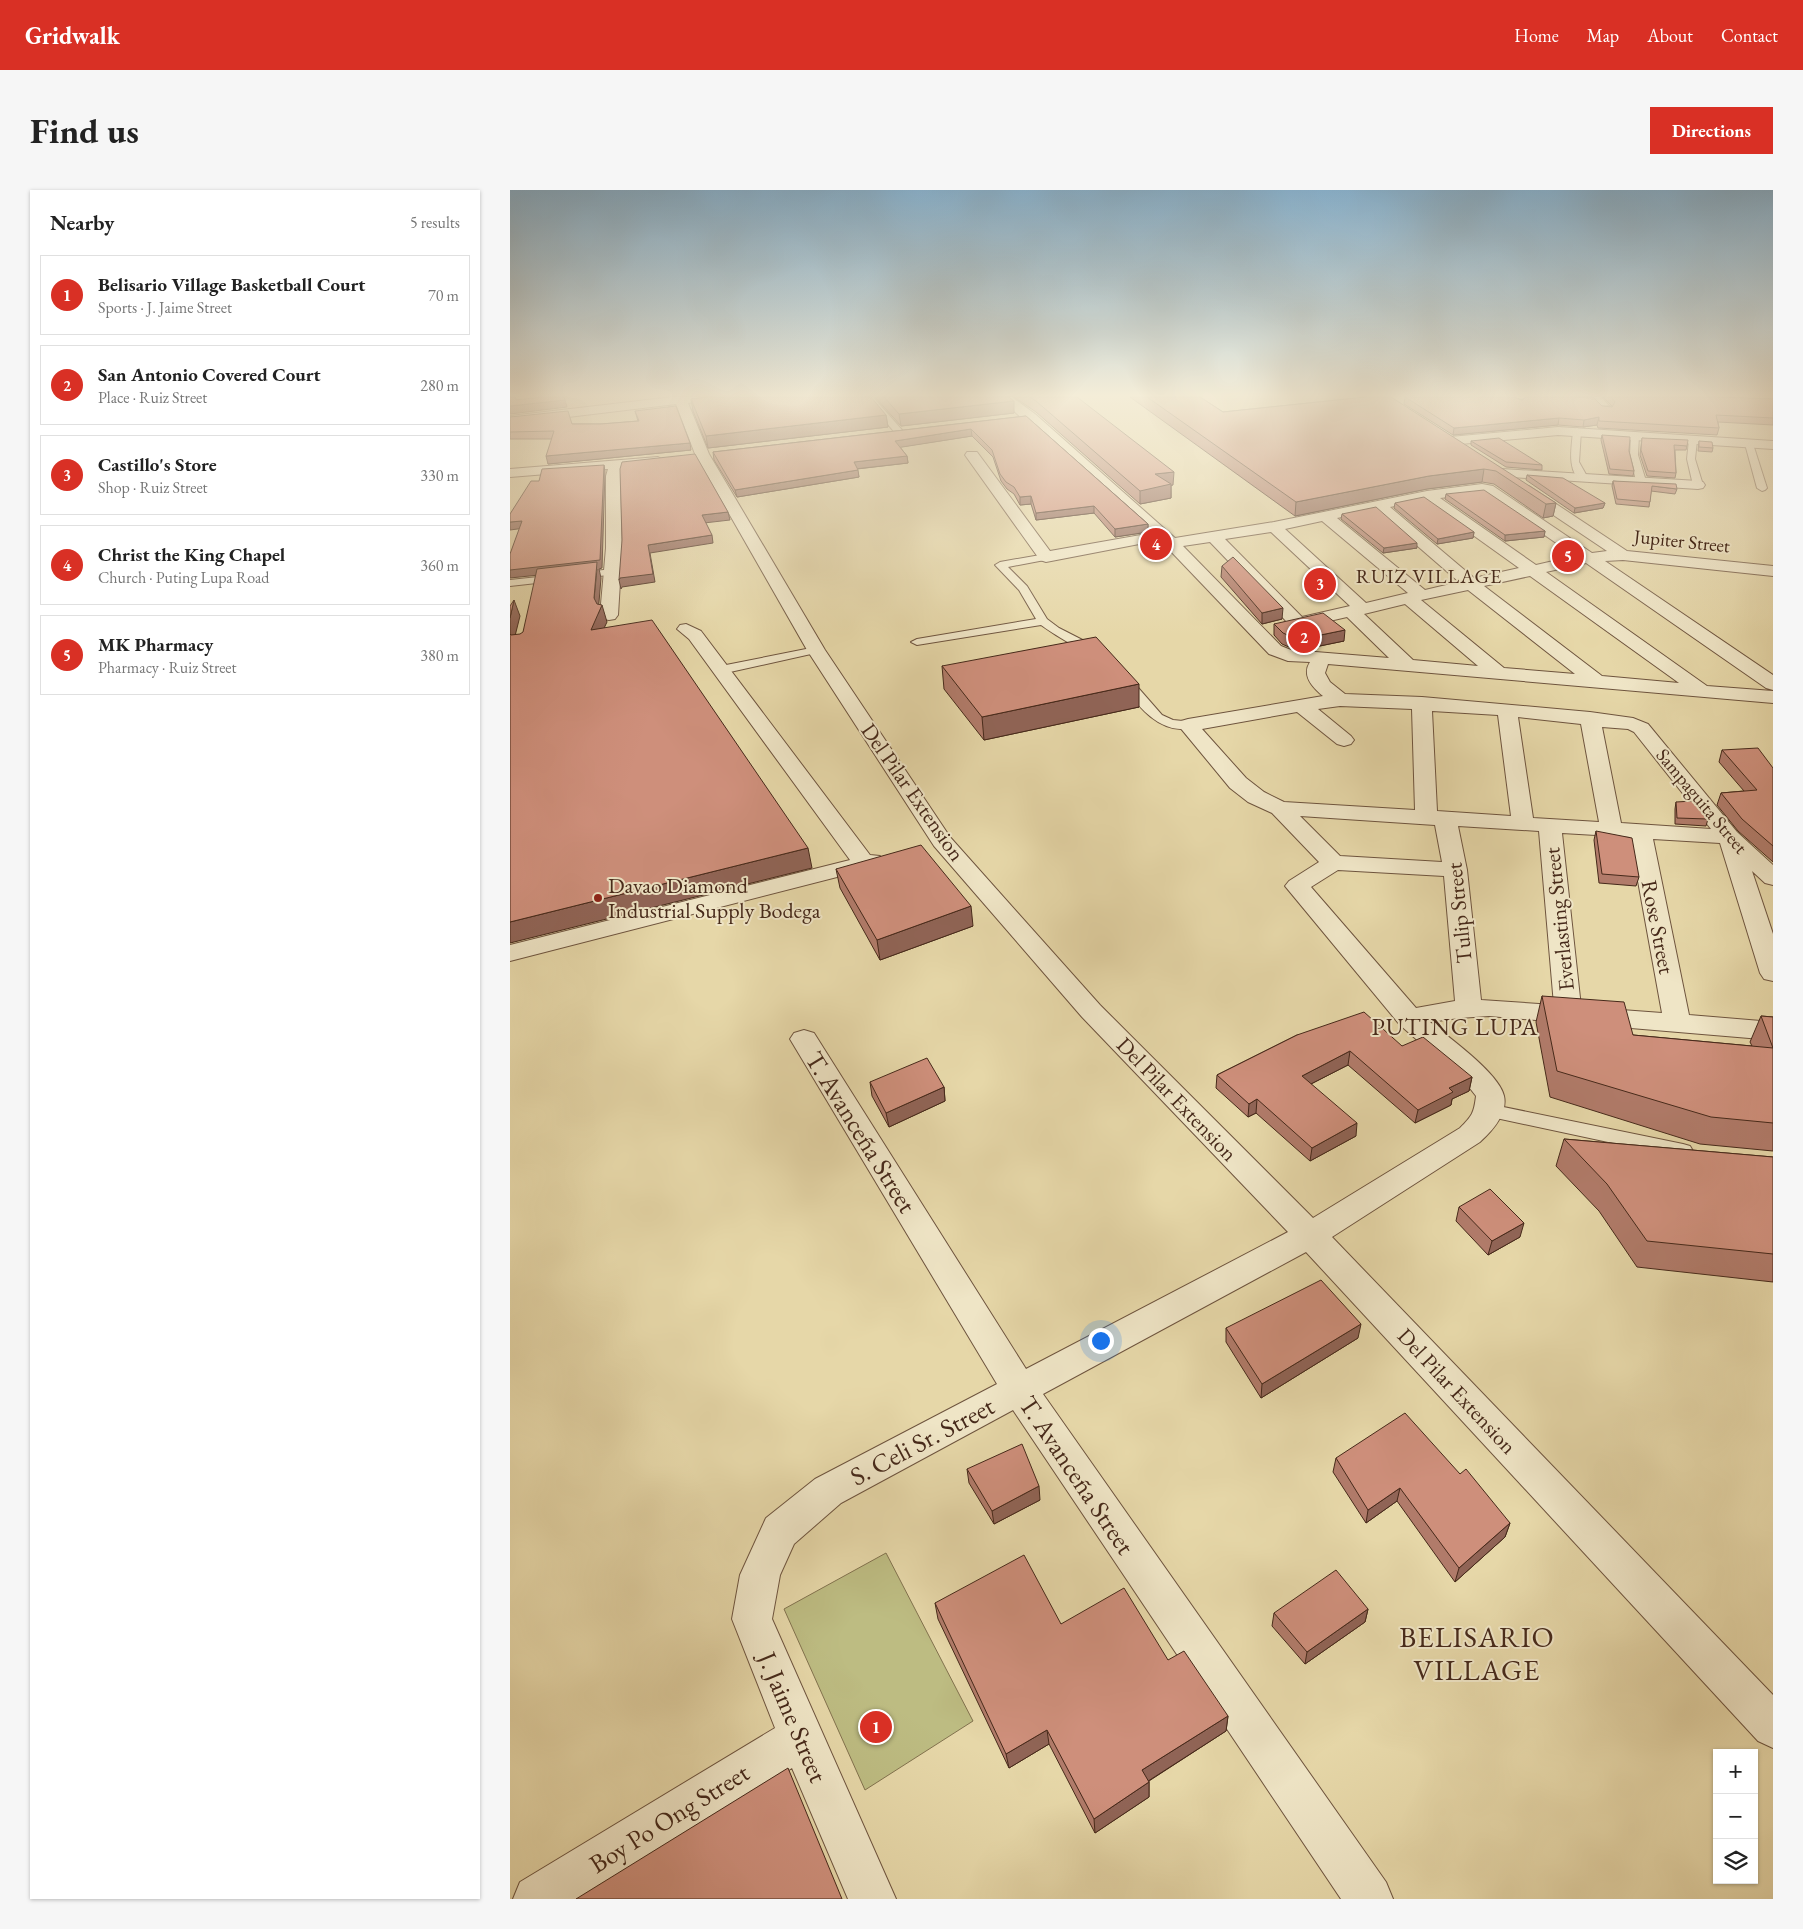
<!DOCTYPE html>
<html lang="en">
<head>
<meta charset="utf-8">
<style>
  :root { --surface:#fff; --page:#f6f6f6; --text:#222; --muted:#767676; --line:#e0e0e0; --accent:#d93025 }
  body { margin:0; font-family:"EB Garamond",serif; background:var(--page); color:var(--text) }
  .controls { position:absolute; right:15px; bottom:15px; display:grid; overflow:hidden; border-radius:0px; box-shadow:0 1px 4px #0004 }
  .controls button { width:45px; height:45px; display:grid; place-items:center; padding:0; border:0; border-bottom:1px solid var(--line); background:var(--surface); color:var(--text); font:25px sans-serif }
  .you { position:absolute; left:590px; top:1150px; width:18px; height:18px; margin:-12px; border:4px solid #fff; border-radius:50%; background:#1a73e8; box-shadow:0 0 0 8px #1a73e833 }
  .badge { display:grid; place-items:center; width:32px; height:32px; border-radius:50%; background:var(--accent); color:#fff; font-size:16px; font-weight:700 }
  .pin { position:absolute; translate:-50% -50%; border:2px solid #fff; box-shadow:0 1px 5px #0006 }
  .list { margin:0; padding:0; list-style:none }
  h2 { display:flex; justify-content:space-between; align-items:center; height:65px; margin:0; padding:0 20px; font-size:21px }
  h2 small { font-size:16px; font-weight:400; color:var(--muted) }
  .list li { display:grid; grid-template-columns:32px 1fr auto; gap:15px; align-items:center; box-sizing:border-box; height:80px; margin:0 10px 10px; padding:0 10px; border:1px solid var(--line); border-radius:0px }
  .list b { display:block; font-size:19px; white-space:nowrap }
  .list p { margin:0; font-size:16px; white-space:nowrap; color:var(--muted) }
  .list em { font-size:16px; font-style:normal; color:var(--muted) }
  .icon { flex:none; width:28px; height:28px; fill:none; stroke:currentColor; stroke-width:2; stroke-linecap:round; stroke-linejoin:round }
  .map { position:relative; flex:none; width:1263px; height:1709px; overflow:hidden; border-radius:0px }
  header { display:flex; align-items:center; gap:30px; box-sizing:border-box; height:70px; padding:0 25px; background:var(--accent); color:#fff }
  header strong { font-size:24px }
  nav { display:flex; gap:28px; margin-inline-start:auto; font-size:18px }
  .intro { display:flex; align-items:center; justify-content:space-between; box-sizing:border-box; height:120px; padding:0 30px }
  h1 { margin:0; font-size:35px }
  .button { padding:12px 22px; border-radius:0px; background:var(--accent); color:#fff; font-size:18px; font-weight:700 }
  main { display:flex; gap:30px; padding:0 30px }
  aside { flex:1; background:var(--surface); border-radius:0px; box-shadow:0 1px 4px #0004 }
  .map>svg:first-child { display:block }
  .green { fill:#bdbc82; stroke:#82724e }
  .lines { fill:none; stroke-linecap:round; stroke-linejoin:round }
  .lane-casing { stroke:#6e543e; stroke-width:2 }
  .street-casing { stroke:#6e543e; stroke-width:2 }
  .lane { fill:#efe5c6; fill-rule:evenodd }
  .street { fill:#efe5c6; fill-rule:evenodd }
  .wall { fill:#b17b6a; stroke:#46291a }
  .shaded-wall { fill:#906456; stroke:#46291a }
  .building { fill:#ce8f7b; stroke:#46291a }
  .poi-dot { fill:#8f2418; stroke:#efe5c6; stroke-width:2 }
  .labels { text-anchor:middle; dominant-baseline:central; stroke-width:4; stroke-linejoin:round; paint-order:stroke }
  .far-street-label { font-size:19px; fill:#46291a; stroke:#efe5c6 }
  .far-neighbourhood-label { font-size:20px; letter-spacing:1px; fill:#46291a; stroke:#efe5c6 }
  .street-label { font-size:22px; fill:#46291a; stroke:#efe5c6 }
  .poi-label { font-size:22px; fill:#46291a; stroke:#efe5c6; text-anchor:start }
  .neighbourhood-label { font-size:24px; letter-spacing:1px; fill:#46291a; stroke:#efe5c6 }
  .near-street-label { font-size:26px; fill:#46291a; stroke:#efe5c6 }
  .near-neighbourhood-label { font-size:29px; letter-spacing:1px; fill:#46291a; stroke:#efe5c6 }
</style>
</head>
<body>
<header>
<strong>Gridwalk</strong>
<nav><a>Home</a><a>Map</a><a>About</a><a>Contact</a></nav>
</header>
<div class="intro"><h1>Find us</h1><a class="button">Directions</a></div>
<main>
<aside>
<h2>Nearby<small>5 results</small></h2>
<ul class="list">
<li><span class="badge">1</span><div><b>Belisario Village Basketball Court</b><p>Sports · J. Jaime Street</p></div><em>70 m</em></li>
<li><span class="badge">2</span><div><b>San Antonio Covered Court</b><p>Place · Ruiz Street</p></div><em>280 m</em></li>
<li><span class="badge">3</span><div><b>Castillo's Store</b><p>Shop · Ruiz Street</p></div><em>330 m</em></li>
<li><span class="badge">4</span><div><b>Christ the King Chapel</b><p>Church · Puting Lupa Road</p></div><em>360 m</em></li>
<li><span class="badge">5</span><div><b>MK Pharmacy</b><p>Pharmacy · Ruiz Street</p></div><em>380 m</em></li>
</ul>
</aside>
<div class="map">
<svg width="1263" height="1709" viewBox="0 0 1263 1709">
  <rect width="100%" height="100%" fill="#e6d7a8"/>
  <filter id="stains"><feTurbulence type="fractalNoise" baseFrequency=".004" numOctaves="4"/><feColorMatrix values="0 0 0 0 .2 0 0 0 0 .09 0 0 0 0 .02 0 0 0 .5 -.17"/></filter>
  <radialGradient id="worn" r=".72"><stop offset=".6" stop-color="#630" stop-opacity="0"/><stop offset="1" stop-color="#630" stop-opacity=".3"/></radialGradient>
  <path class="green" d="M376,1363L463,1531L355,1600L274,1419Z"/>
  <g class="lines">
    <g class="lane-casing">
      <g id="lane">
        <path d="M355,207H363L392,240V244H386Z"/>
        <path d="M1067,238L1071,241L1069,272L1078,288L1073,291C1056,284 1062,255 1063,241Z"/>
        <path d="M1125,242L1129,245L1128,265L1136,291L1131,294L1126,291L1120,265L1121,245Z"/>
        <path d="M1183,247L1187,250L1185,269L1193,295L1188,298L1183,295L1177,269L1179,250Z"/>
        <path d="M1239,251L1243,254L1257,298L1255,300L1252,301L1247,298L1235,254Z"/>
        <path d="M536,364L540,365L541,367L540,369L498,377L517,396L537,429L549,438L592,460L594,462L592,464C580,468 542,443 531,435L407,455L401,452L407,449L526,429L509,400L485,375L490,372Z"/>
        <path d="M103,379L108,382L107,384L0,396V390Z"/>
        <path d="M306,457L310,458L312,460L310,462L211,484L205,480L211,476Z"/>
        <path d="M613,484L617,485L652,525L663,530L683,532L684,535L683,538C648,546 625,512 607,488Z"/>
        <path d="M979,914L1173,954L1180,956L1183,961L1180,966L1173,968L972,925L970,920L972,915Z"/>
      </g>
    </g>
    <g class="street-casing">
      <g id="street">
        <path d="M163,207H202L196,211L178,213L199,264L315,460L440,647L590,815L803,1028L950,938C962,926 964,923 966,906L955,892L890,835L775,696L779,691L809,672L762,623L738,612L720,598L668,535L671,531L678,529L813,506C803,498 791,486 800,472L778,471L759,464L650,350L536,372L530,370L455,265L457,262H467L540,361L642,343L488,207H502L525,224L665,348L764,332L917,301L972,294L983,296L1082,363L1097,361L1009,302L1007,299L1009,296H1019L1117,361L1263,376V386L1113,370L1095,371L1263,485V500L1256,498L1076,373L1036,382L1197,496L1263,501V513L818,474L815,483L820,492L835,504L912,507L1080,522L1123,528L1138,534L1227,642L1263,675V695L1255,693L1242,681L1263,744V791L1254,789L1250,783L1210,653L1143,649L1179,825L1263,832V850L979,826L949,828L920,832C938,847 989,883 994,906C998,924 982,941 970,952L822,1047L1263,1505V1558L1248,1551L796,1062L533,1204L876,1692L883,1709H831L503,1220L331,1313L284,1354L270,1385L262,1429L386,1709H338L282,1578L71,1709H3L10,1692L265,1538L222,1429L230,1385L256,1328L305,1289L487,1194L280,849L284,843L294,840L304,843L516,1179L778,1042L572,827L424,656L297,460L185,264L166,214L0,234V226ZM974,303L1065,366L1026,375L930,308ZM914,310L1009,378L964,388L880,317ZM866,320L949,392L915,400L827,328ZM812,331L898,403L856,413L775,339ZM761,342L840,416L792,427L715,349ZM700,352L776,431L771,435L774,439L780,440L837,427L879,468L781,460L771,456L673,356ZM1020,386L1169,493L1092,486L974,396ZM958,400L1065,484L994,478L911,410ZM895,414L968,476L903,470L854,424ZM830,516L902,519L905,620L774,612L754,602L736,588L692,539L787,522L827,554L834,556L841,554L844,550L841,546L808,519ZM922,521L988,525L1001,626L927,621ZM1008,527L1071,534L1089,632L1023,628ZM1092,537L1118,539L1124,542L1201,639L1111,633ZM790,626L925,635L932,672L830,666ZM948,636L1029,641L1044,815L971,810L957,680ZM1052,643L1120,647L1152,823L1071,817ZM828,680L934,686L945,811L906,818L801,697Z"/>
        <path d="M1078,207H1091L1102,219L1100,222H1092Z"/>
        <path d="M1048,237L1263,251V259L1048,245L940,255L933,251L940,247Z"/>
        <path d="M148,267L155,271L153,274L112,278L110,286L112,358L108,425L105,429L99,430L93,429L90,425L96,358V286L98,279L0,287V279Z"/>
        <path d="M992,279L1188,291L1193,292L1195,295L1193,298L1188,299L987,286L985,283L987,280Z"/>
        <path d="M176,434L191,441L360,665L370,666L374,671L370,676L0,771V755L340,670L179,449L167,439L170,435Z"/>
      </g>
    </g>
    <use href="#lane" class="lane"/>
    <use href="#street" class="street"/>
  </g>
  <g class="wall">
    <path d="M199,207L376,225L378,237L198,258L183,221L181,209Z"/>
    <path d="M365,207H499L504,223L391,236Z"/>
    <path d="M504,207H567L663,295H661V308L630,314L526,222Z"/>
    <path d="M620,207H690L713,222L856,207L1046,313L1043,326L1033,328L984,294L972,292L917,299L785,326Z"/>
    <path d="M895,207L1006,208L1012,210L1015,208V207H1083L1092,216H1102L1093,207H1207L1263,209V235L1208,232L1209,238L1207,245L1088,238L1087,235L1073,237L1048,235L943,245L894,214Z"/>
    <path d="M125,221L181,260L38,274L42,249H0V227L62,234H91L128,231Z"/>
    <path d="M516,226L638,334V342L605,347L584,323L526,330L521,314L510,315L504,304L497,299L491,291L483,267L462,246L390,257L397,266L398,273L347,279L349,287L227,307L204,270L203,262Z"/>
    <path d="M1092,245L1119,261L1124,281L1123,286L1099,284L1091,250Z"/>
    <path d="M1132,248L1177,256L1176,260H1165L1166,283L1165,288L1137,286L1130,265Z"/>
    <path d="M961,251L1032,275V280L996,277L961,255Z"/>
    <path d="M1189,251L1203,258L1202,262L1188,261Z"/>
    <path d="M1017,285L1095,313L1093,318L1064,323L1016,290Z"/>
    <path d="M1103,291L1167,299L1165,304L1141,301L1139,317L1106,314L1102,296Z"/>
    <path d="M936,304L1035,341L1034,347L995,351L935,309Z"/>
    <path d="M885,313L964,342L963,348L927,354L884,318Z"/>
    <path d="M832,324L907,358L873,363L831,329Z"/>
    <path d="M712,376L772,429L752,434L711,387Z"/>
    <path d="M764,434L834,451L795,459L781,458L772,454L764,445Z"/>
    <path d="M432,476L629,517L474,550L434,499Z"/>
    <path d="M1212,560L1263,578V672L1228,641L1207,615L1211,603L1234,601L1209,572Z"/>
    <path d="M1166,612L1198,629L1196,636L1165,634V619Z"/>
    <path d="M1086,641L1129,687L1126,696L1089,693L1084,650Z"/>
    <path d="M326,679L463,736L370,770L330,698Z"/>
    <path d="M1032,806L1123,845L1242,856L1240,852L1251,826L1263,827V961L1190,954L1040,907L1026,832Z"/>
    <path d="M787,845L892,856L962,887L959,901L942,909L941,915L905,933L838,875L801,894L846,946L800,971L746,923L738,927L706,898L707,885Z"/>
    <path d="M360,892L434,897L435,911L379,937L362,906Z"/>
    <path d="M1054,949L1263,967V1092L1127,1077L1089,1021L1046,976Z"/>
    <path d="M949,1017L1010,1047L978,1065L946,1031Z"/>
    <path d="M716,1138L848,1148L751,1208L716,1152Z"/>
    <path d="M826,1268L950,1284L1000,1333L995,1347L945,1392L887,1311L856,1333L823,1282Z"/>
    <path d="M457,1279L530,1310L484,1334L459,1293Z"/>
    <path d="M425,1413L551,1434L658,1470L718,1526L716,1541L639,1591V1607L585,1643L539,1554L499,1578L428,1429Z"/>
    <path d="M858,1419L855,1432L795,1474L762,1436L764,1423Z"/>
  </g>
  <g class="shaded-wall">
    <path d="M55,210L57,217L0,224V216Z"/>
    <path d="M504,211V223L391,236L389,224Z"/>
    <path d="M376,225L378,237L198,258L196,246Z"/>
    <path d="M1089,227L1087,235L1073,237L1074,230Z"/>
    <path d="M1049,228L1048,235L943,245L944,238Z"/>
    <path d="M461,239L462,246L386,258L385,251Z"/>
    <path d="M180,253L181,260L38,274L36,266Z"/>
    <path d="M397,266L398,273L345,279L344,272Z"/>
    <path d="M94,275L95,282L92,378L89,379L91,388L88,424L92,415L97,432L85,457L81,440L87,379L0,388V380Z"/>
    <path d="M974,279L972,292L917,299L785,326L786,312L919,286Z"/>
    <path d="M348,280L349,287L227,307L225,300Z"/>
    <path d="M664,282L663,295H661V308L630,314V301L645,284Z"/>
    <path d="M521,306V314L510,315V307Z"/>
    <path d="M1046,313L1043,326L1033,328L1036,314Z"/>
    <path d="M1095,313L1093,318L1064,323L1065,318Z"/>
    <path d="M584,316V323L526,330V323Z"/>
    <path d="M218,322L220,330L194,333L192,325Z"/>
    <path d="M12,331L15,338L0,340V332Z"/>
    <path d="M638,334V342L605,347V339Z"/>
    <path d="M1035,341L1034,347L995,351V345Z"/>
    <path d="M964,342L963,348L927,354L928,349Z"/>
    <path d="M202,345L203,353L140,363L145,392L112,397L111,399L109,390L110,388L138,355Z"/>
    <path d="M907,353V358L873,363L874,358Z"/>
    <path d="M4,410L10,426L2,458L0,451V428Z"/>
    <path d="M773,418L772,429L752,434V423Z"/>
    <path d="M835,440L834,451L795,459L796,448Z"/>
    <path d="M629,494V517L474,550L472,527Z"/>
    <path d="M298,658L302,678L0,753V732Z"/>
    <path d="M461,716L463,736L370,770L367,750Z"/>
    <path d="M840,861L838,875L791,899L792,886Z"/>
    <path d="M962,887L959,901L942,909L941,915L905,933L908,920L939,898Z"/>
    <path d="M434,897L435,911L379,937L376,923Z"/>
    <path d="M747,909L746,923L738,927L739,914Z"/>
    <path d="M847,933L846,946L800,971L802,958Z"/>
    <path d="M1014,1033L1010,1047L978,1065L982,1051Z"/>
    <path d="M851,1134L848,1148L751,1208L752,1194Z"/>
    <path d="M529,1296L530,1310L484,1334L482,1321Z"/>
    <path d="M890,1298L887,1311L856,1333L858,1320Z"/>
    <path d="M1000,1333L995,1347L945,1392L949,1378Z"/>
    <path d="M858,1419L855,1432L795,1474L797,1462Z"/>
    <path d="M718,1526L716,1541L632,1595V1580Z"/>
    <path d="M537,1540L539,1554L499,1578L496,1564Z"/>
    <path d="M639,1592V1607L585,1643L584,1629Z"/>
  </g>
  <g class="building">
    <path d="M0,207H5L6,210L32,207H54L55,210L0,216Z"/>
    <path d="M199,207H361L376,225L196,246L181,209Z"/>
    <path d="M374,207H499L504,211L389,224Z"/>
    <path d="M520,207H567L664,282L645,284L661,294L630,301L526,211Z"/>
    <path d="M637,207H690L713,222L856,207H881L1046,313L1036,314L986,281L974,279L919,286L786,312Z"/>
    <path d="M895,207H1005L1006,208L1012,210L1016,207H1083L1092,216L1102,217L1105,212L1101,207H1207L1263,209V228L1206,225L1209,238L1089,231V227L1074,230L1049,228L944,238Z"/>
    <path d="M166,216L180,253L36,266L44,241L0,242V227L58,221L62,234H91L129,231L125,221Z"/>
    <path d="M516,226L638,334L605,339L584,316L526,323L521,306L510,307L504,297L496,292L490,284L482,260L461,239L385,251L397,266L344,272L348,280L225,300L203,262Z"/>
    <path d="M1092,245L1120,247L1119,261L1124,281L1100,279Z"/>
    <path d="M989,248L1032,275L996,272L961,251Z"/>
    <path d="M1132,248L1178,250L1177,256L1164,255L1166,283L1138,281L1131,260Z"/>
    <path d="M1189,251L1202,252L1203,258L1189,257Z"/>
    <path d="M185,264L218,322L192,325L202,345L138,355L143,384L110,388L109,390L112,350L110,279L112,272Z"/>
    <path d="M94,275L90,370L0,380V364L12,331L0,332V324L21,291H29L32,279Z"/>
    <path d="M1017,285L1053,288L1095,313L1065,318Z"/>
    <path d="M1103,291L1166,294L1167,299L1142,296L1140,312L1107,309Z"/>
    <path d="M974,300L1035,341L995,345L936,304Z"/>
    <path d="M914,307L964,342L928,349L885,313Z"/>
    <path d="M866,317L907,353L874,358L832,324Z"/>
    <path d="M723,367L773,418L752,423L712,376Z"/>
    <path d="M87,372L84,408L87,414L92,415L81,440L142,430L298,658L0,732V444L1,445L10,444L13,442L27,379Z"/>
    <path d="M4,410L0,428V416Z"/>
    <path d="M813,423L835,440L796,448L782,447L773,443L764,434Z"/>
    <path d="M586,447L629,494L472,527L432,476Z"/>
    <path d="M1248,558L1263,578V656L1232,629L1211,603L1247,600L1212,560Z"/>
    <path d="M1183,611L1198,629L1167,628L1166,612Z"/>
    <path d="M1086,641L1122,648L1129,687L1092,684Z"/>
    <path d="M411,655L461,716L367,750L326,679Z"/>
    <path d="M1032,806L1114,812L1123,845L1263,858L1251,826L1263,827V933L1201,927L1047,881Z"/>
    <path d="M854,822L892,856L913,847L962,887L939,898L943,902L908,920L840,861L792,886L847,933L802,958L747,909L739,914L707,885L787,845Z"/>
    <path d="M417,868L434,897L376,923L360,892Z"/>
    <path d="M1054,949L1263,967V1064L1137,1051L1097,994Z"/>
    <path d="M980,999L1014,1033L982,1051L949,1017Z"/>
    <path d="M811,1090L851,1134L752,1194L716,1138Z"/>
    <path d="M895,1223L950,1284L956,1279L1000,1333L949,1378L890,1298L858,1320L826,1268Z"/>
    <path d="M512,1254L529,1296L482,1321L457,1279Z"/>
    <path d="M514,1365L551,1434L614,1398L658,1470L674,1461L718,1526L632,1580L639,1592L584,1629L537,1540L496,1564L425,1413Z"/>
    <path d="M826,1380L858,1419L797,1462L764,1423Z"/>
    <path d="M278,1578L332,1709H66Z"/>
  </g>
  <linearGradient id="sky" x2="0" y2="1"><stop stop-color="#89b5d3"/><stop offset="0.46" stop-color="#f4edd8"/><stop offset="1" stop-color="#f4edd8" stop-opacity="0"/></linearGradient>
  <rect width="1263" height="446" fill="url(#sky)"/>
  <circle class="poi-dot" cx="88" cy="708" r="5"/>
  <g class="labels">
    <g class="far-street-label">
      <text transform="translate(1172 351) rotate(6)">Jupiter Street</text>
      <text transform="translate(1192 611) rotate(50)">Sampaguita Street</text>
    </g>
    <g class="far-neighbourhood-label">
      <text x="919" y="386">RUIZ VILLAGE</text>
    </g>
    <g class="street-label">
      <text transform="translate(403 602) rotate(55)">Del Pilar Extension</text>
      <text transform="translate(949 723) rotate(-96)">Tulip Street</text>
      <text transform="translate(1049 729) rotate(-96)">Everlasting Street</text>
      <text transform="translate(1148 737) rotate(79)">Rose Street</text>
      <text transform="translate(667 909) rotate(46)">Del Pilar Extension</text>
      <text transform="translate(947 1201) rotate(47)">Del Pilar Extension</text>
    </g>
    <g class="poi-label">
      <text x="98" y="695">Davao Diamond<tspan x="98" dy="25">Industrial Supply Bodega</tspan></text>
    </g>
    <g class="neighbourhood-label">
      <text x="945" y="836">PUTING LUPA</text>
    </g>
    <g class="near-street-label">
      <text transform="translate(351 942) rotate(58)">T. Avanceña Street</text>
      <text transform="translate(412 1251) rotate(-28)">S. Celi Sr. Street</text>
      <text transform="translate(567 1285) rotate(56)">T. Avanceña Street</text>
      <text transform="translate(283 1527) rotate(67)">J. Jaime Street</text>
      <text transform="translate(159 1628) rotate(-32)">Boy Po Ong Street</text>
    </g>
    <g class="near-neighbourhood-label">
      <text x="967" y="1447">BELISARIO<tspan x="967" dy="33">VILLAGE</tspan></text>
    </g>
  </g>
  <rect width="100%" height="100%" filter="url(#stains)"/>
  <rect width="100%" height="100%" fill="url(#worn)"/>
</svg>
<div class="controls">
<button>+</button>
<button>−</button>
<button><svg class="icon" aria-label="layers" viewBox="0 0 24 24"><path d="M12 4l9 5-9 5-9-5zM3 14l9 5 9-5"/></svg></button>
</div>
<div class="you"></div>
<div class="pin badge" style="left:366px;top:1537px">1</div>
<div class="pin badge" style="left:794px;top:447px">2</div>
<div class="pin badge" style="left:810px;top:394px">3</div>
<div class="pin badge" style="left:646px;top:354px">4</div>
<div class="pin badge" style="left:1058px;top:366px">5</div>
</div>
</main>
</body>
</html>
